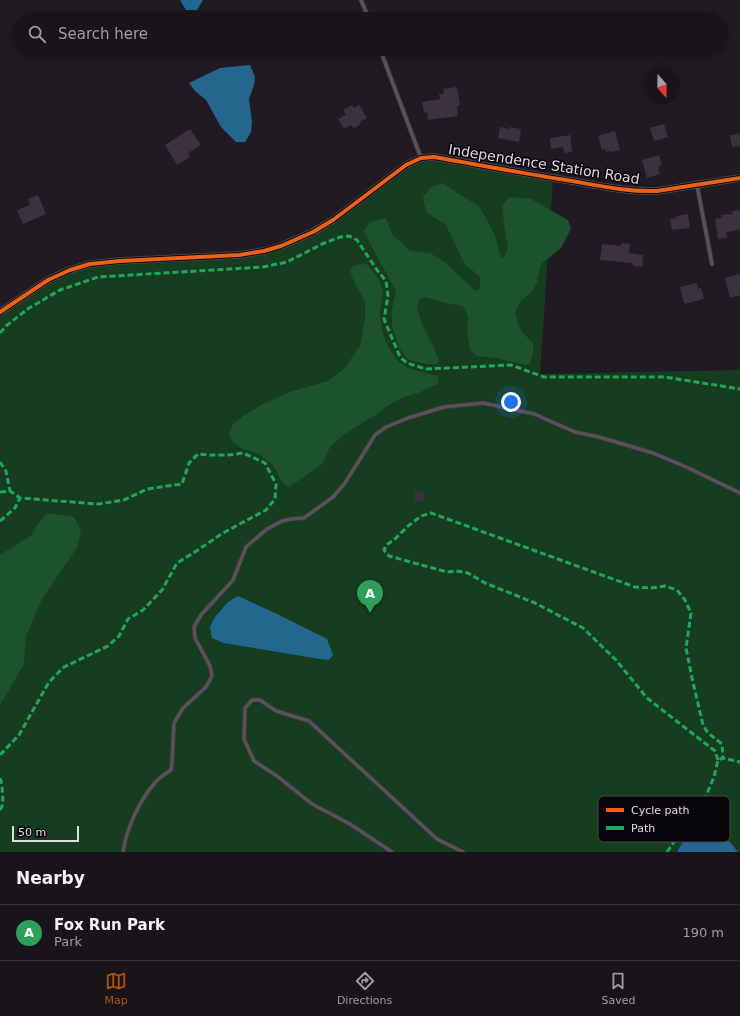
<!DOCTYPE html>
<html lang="en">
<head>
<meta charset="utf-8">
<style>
  :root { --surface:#18141a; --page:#211d23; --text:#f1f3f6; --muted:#9f9ea2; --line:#363339; --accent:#b45309 }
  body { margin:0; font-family:"DejaVu Sans",sans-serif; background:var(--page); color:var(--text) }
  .compass { position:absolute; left:644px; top:68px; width:36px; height:36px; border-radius:50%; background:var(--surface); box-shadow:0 2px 6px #0003; rotate:160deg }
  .scale { position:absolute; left:12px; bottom:10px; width:67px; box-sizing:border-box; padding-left:4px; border:2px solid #e1d9e3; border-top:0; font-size:11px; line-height:14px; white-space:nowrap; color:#e1d9e3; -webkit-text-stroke:3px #08050a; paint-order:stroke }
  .you { position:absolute; left:511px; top:402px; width:14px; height:14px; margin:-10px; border:3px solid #fff; border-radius:50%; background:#1a73e8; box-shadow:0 0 0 6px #1a73e833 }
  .badge { display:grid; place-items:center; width:26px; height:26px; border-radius:50%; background:var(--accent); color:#fff; font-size:13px; font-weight:700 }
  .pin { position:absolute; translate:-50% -33px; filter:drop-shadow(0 1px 2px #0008) }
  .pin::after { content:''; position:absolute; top:21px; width:14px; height:12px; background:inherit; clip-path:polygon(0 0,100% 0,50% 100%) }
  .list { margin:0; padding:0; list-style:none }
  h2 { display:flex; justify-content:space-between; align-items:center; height:52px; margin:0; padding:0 16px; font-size:17px }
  h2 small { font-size:13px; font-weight:400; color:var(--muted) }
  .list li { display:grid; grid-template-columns:26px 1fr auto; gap:12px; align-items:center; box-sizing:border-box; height:56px; padding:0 16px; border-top:1px solid var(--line) }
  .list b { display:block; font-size:15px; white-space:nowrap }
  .list p { margin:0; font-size:13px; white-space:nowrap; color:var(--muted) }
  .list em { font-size:13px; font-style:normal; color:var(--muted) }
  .icon { flex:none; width:22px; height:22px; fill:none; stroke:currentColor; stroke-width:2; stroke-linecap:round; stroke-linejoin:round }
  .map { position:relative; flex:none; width:740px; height:852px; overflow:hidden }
  .search { position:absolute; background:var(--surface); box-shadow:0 2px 6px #0003; left:12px; right:12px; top:12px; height:44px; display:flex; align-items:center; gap:10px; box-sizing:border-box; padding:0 14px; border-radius:22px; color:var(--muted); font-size:15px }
  .sheet { height:108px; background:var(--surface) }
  nav { display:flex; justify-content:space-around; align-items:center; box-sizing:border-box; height:56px; border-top:1px solid var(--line); background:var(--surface); font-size:11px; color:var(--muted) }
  nav a { display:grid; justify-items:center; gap:2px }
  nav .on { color:var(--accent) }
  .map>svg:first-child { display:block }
  .green { fill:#173d21 }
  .forest { fill:#1d532c }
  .water { fill:#23678f }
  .building { fill:#3c323f }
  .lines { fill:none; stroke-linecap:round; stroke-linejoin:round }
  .lane-casing { stroke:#38343a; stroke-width:5 }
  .street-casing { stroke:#38343a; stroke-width:8 }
  .lane { stroke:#575258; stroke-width:3.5 }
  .street { stroke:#575258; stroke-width:7 }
  .quiet { stroke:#20a55d; stroke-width:3; stroke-dasharray:6 3; stroke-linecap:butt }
  .cycleway-casing { stroke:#08050a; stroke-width:6 }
  .cycleway { stroke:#ea6118; stroke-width:4 }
  .labels { text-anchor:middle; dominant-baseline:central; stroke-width:3; stroke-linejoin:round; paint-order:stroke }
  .street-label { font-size:14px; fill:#e1d9e3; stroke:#08050a }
  .key { fill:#08050a; stroke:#49454b; stroke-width:1 }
  .key-label { font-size:11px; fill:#e1d9e3 }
</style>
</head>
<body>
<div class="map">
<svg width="740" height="852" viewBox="0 0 740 852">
  <rect width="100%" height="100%" fill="#201a22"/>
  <path class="green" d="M421,158L553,178L540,374L740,370V852H0V312L48,280L90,264L264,251L313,232Z"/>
  <g class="forest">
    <path d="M443,183L460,195L479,206L495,235L500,256L504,258L508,248L504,225L502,205L510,197L531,199L568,220L571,229L561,248L541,264L537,282L532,291L521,301L515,312L517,322L522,332L533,343V353L530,364L525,365L496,358L477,356L470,349L467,332L468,316L463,306L442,302L425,297L419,299L417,308L422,324L433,346L439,361L437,364H426L408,360L399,348L392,326V309L396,291L375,253L364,231L370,222L386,218L392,234L410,251L430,253L445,262L475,291L480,289V277L464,263L446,225L426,212L423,197L432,187Z"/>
    <path d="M367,264L379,280L383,291L380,313L382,331L388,347L399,362L411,369L438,376V384L418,393L403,397L386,407L377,414L343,435L330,447L322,464L289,487L283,483L273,465L259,454L243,449L233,443L229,434L233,424L243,416L263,404L293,391L328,381L344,369L360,346L365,317V301L354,282L350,270L354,265Z"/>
    <path d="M47,513L74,517L81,530L78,546L42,599L26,636L24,664L0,705V555L32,535L37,525Z"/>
  </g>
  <g class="water">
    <path d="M180,0H203L197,10H186Z"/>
    <path d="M250,65L255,77L254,85L249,99L252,122L251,132L245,142H236L221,127L206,100L195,91L189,83L220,68Z"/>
    <path d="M238,596L277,614L327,639L333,655L329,660L320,659L224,643L212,638L210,627L215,617L228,602Z"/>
    <path d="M697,819H707L715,824L738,852H677Z"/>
  </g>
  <g class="building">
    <path d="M457,87L460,105L457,106L458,116L428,120L427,112L424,113L422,102L440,99L439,94H444L443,89Z"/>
    <path d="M352,105L354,108L359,105L367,118L360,122L361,124L354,128L351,125L344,129L338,119L346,115L343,110Z"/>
    <path d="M664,124L668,137L654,141L650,128Z"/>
    <path d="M500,127L510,129V127L521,129L519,142L498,138Z"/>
    <path d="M190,129L201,145L188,153L190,157L177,165L165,145Z"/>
    <path d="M615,131L620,150L610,152L609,151L606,152L605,149L602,150L598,136Z"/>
    <path d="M740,134V146L732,147L730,135Z"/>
    <path d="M570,135L572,152L564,153L563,147L551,149L550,138Z"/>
    <path d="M659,155L662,165L658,167L660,174L647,178L642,160Z"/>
    <path d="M38,195L46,214L23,224L17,210L30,205L28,199Z"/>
    <path d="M740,210V230L726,232L727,238L718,239L715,219L722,218L721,215L733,214L732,211Z"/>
    <path d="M688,214L690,228L672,230L670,219L676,218V216Z"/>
    <path d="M621,243L630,244L629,253L643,255L642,267L633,266V263L600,260L602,244L621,246Z"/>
    <path d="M740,274V295L730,298L725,278Z"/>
    <path d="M697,283L698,289L701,288L704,299L684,304L680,287Z"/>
    <path d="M415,491L424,492L423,501H415Z"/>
  </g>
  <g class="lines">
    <g class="lane-casing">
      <g id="lane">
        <path d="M361,0L369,19"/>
        <path d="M380,49L421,158"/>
        <path d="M697,185L712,264"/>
        <path d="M123,852C126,830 139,801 154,784C158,778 165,774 171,770L172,762L174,723L183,708L206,687L212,676L210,666L195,638L194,627L201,615L233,580L246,547L267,529L282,521L291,519L304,518L333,497L345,483L375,435L386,427L408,418L444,407L483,403L534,414L575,432L599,437L653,453L684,466L740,493"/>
        <path d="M392,852L350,824L312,804L277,776L254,761L244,739L245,708L252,700H260L276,711L309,721L437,839L463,852"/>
      </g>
    </g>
    <g class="street-casing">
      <path id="street" d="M0,312L48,280L70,270L90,264L120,261L239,255L264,251L281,246L313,232L333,220L357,202L406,165L421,158L434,157C480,165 526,174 572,181C600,186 628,192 657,191L740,178"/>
    </g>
    <use href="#lane" class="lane"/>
    <use href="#street" class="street"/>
    <g class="quiet">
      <path d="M0,333L6,326L29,308L60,290L98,277L263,267L287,262L322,244L340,237L349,236L357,240L377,270L386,281L388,296L384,319L400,357L407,363L426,369L511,365L544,377H665L740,389"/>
      <path d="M0,462L6,471L10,491"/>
      <path d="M0,492L10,491L20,498L98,504L124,500L147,489L182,484L189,463L198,454L209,455H229L243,453L265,463L276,484L275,499L266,510L223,533L198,550L177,563L162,590L143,610L128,619L119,636L108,646L64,667L49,682L19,735L1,754L0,757"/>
      <path d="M0,521L15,508L20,498"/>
      <path d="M718,760L715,751L647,698L616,660L583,628L535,603L485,583L468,573L456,571L447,572L389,556L384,550L386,545L394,540L408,526L421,516L431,513L635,587L651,588L665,586L677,590L685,600L691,613L686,648L692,678L703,725L708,733L722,744L723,758"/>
      <path d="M0,778L2,785L3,804L0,810"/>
      <path d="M667,852L706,796L714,777L718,760L723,758L740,762"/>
    </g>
    <g class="cycleway-casing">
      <path id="cycleway" d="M0,312L48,280L70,270L90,264L120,261L239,255L264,251L281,246L313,232L333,220L357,202L406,165L421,158L434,157C480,165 526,174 572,181C600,186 628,192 657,191L740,178"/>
    </g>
    <use href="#cycleway" class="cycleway"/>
  </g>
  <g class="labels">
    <g class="street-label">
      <text transform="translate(544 164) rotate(9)">Independence Station Road</text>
    </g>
  </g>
  <rect x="598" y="796" width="132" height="46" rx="6" class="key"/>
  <rect x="606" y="808" width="18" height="4" fill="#ea6118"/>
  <rect x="606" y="826" width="18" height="4" fill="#20a55d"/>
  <g class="key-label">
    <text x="631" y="814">Cycle path</text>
    <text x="631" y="832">Path</text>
  </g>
</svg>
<svg class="compass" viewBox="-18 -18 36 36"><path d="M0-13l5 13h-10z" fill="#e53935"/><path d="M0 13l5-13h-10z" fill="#9f9ea2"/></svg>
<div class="scale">50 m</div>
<div class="you"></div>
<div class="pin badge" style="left:370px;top:613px;background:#2e9e5b">A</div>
<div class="search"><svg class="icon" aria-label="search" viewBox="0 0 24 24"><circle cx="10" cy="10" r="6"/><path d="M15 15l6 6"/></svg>Search here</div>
</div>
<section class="sheet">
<h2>Nearby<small></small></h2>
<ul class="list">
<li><span class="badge" style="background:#2e9e5b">A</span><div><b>Fox Run Park</b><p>Park</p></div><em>190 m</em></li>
</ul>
</section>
<nav>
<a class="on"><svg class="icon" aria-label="map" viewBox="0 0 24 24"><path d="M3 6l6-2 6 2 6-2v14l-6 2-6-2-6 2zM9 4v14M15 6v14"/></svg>Map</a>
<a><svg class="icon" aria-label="directions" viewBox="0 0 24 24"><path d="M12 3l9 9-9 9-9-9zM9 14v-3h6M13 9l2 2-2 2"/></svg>Directions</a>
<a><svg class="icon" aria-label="saved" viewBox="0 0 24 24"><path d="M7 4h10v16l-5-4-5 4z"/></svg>Saved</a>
</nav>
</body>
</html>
